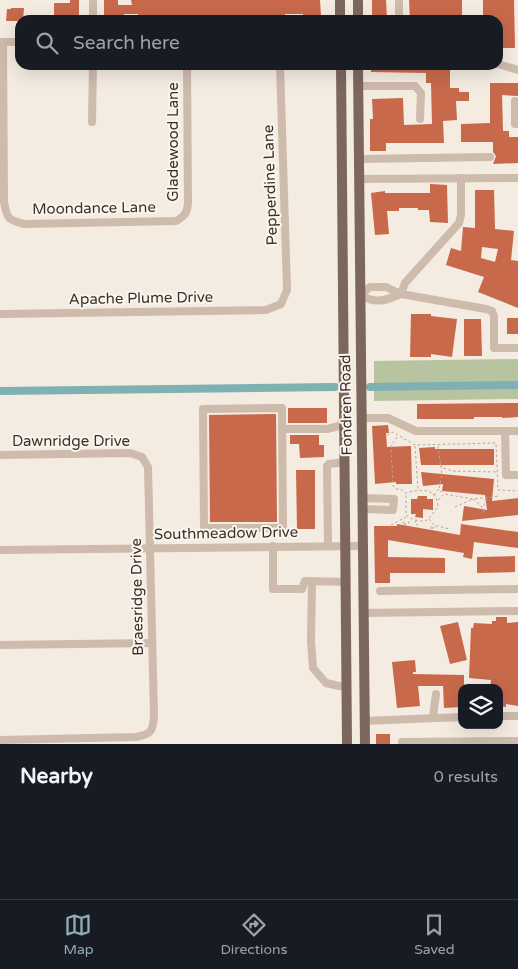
<!DOCTYPE html>
<html lang="en">
<head>
<meta charset="utf-8">
<style>
  :root { --surface:#171b24; --page:#20242c; --text:#f1f3f6; --muted:#9ea1a6; --line:#363941; --accent:#92aeb2 }
  body { margin:0; font-family:"Varela Round",sans-serif; background:var(--page); color:var(--text) }
  .controls { position:absolute; right:15px; bottom:15px; display:grid; overflow:hidden; border-radius:10px; box-shadow:0 5px 20px #0002 }
  .controls button { width:45px; height:45px; display:grid; place-items:center; padding:0; border:0; border-bottom:1px solid var(--line); background:var(--surface); color:var(--text); font:25px sans-serif }
  .list { margin:0; padding:0; list-style:none }
  h2 { display:flex; justify-content:space-between; align-items:center; height:65px; margin:0; padding:0 20px; font-size:21px }
  h2 small { font-size:16px; font-weight:400; color:var(--muted) }
  .icon { flex:none; width:28px; height:28px; fill:none; stroke:currentColor; stroke-width:2; stroke-linecap:round; stroke-linejoin:round }
  .map { position:relative; flex:none; width:518px; height:744px; overflow:hidden }
  .search { position:absolute; background:var(--surface); box-shadow:0 5px 20px #0002; left:15px; right:15px; top:15px; height:55px; display:flex; align-items:center; gap:12px; box-sizing:border-box; padding:0 18px; border-radius:15px; color:var(--muted); font-size:19px }
  .sheet { height:155px; background:var(--surface) }
  nav { display:flex; justify-content:space-around; align-items:center; box-sizing:border-box; height:70px; border-top:1px solid var(--line); background:var(--surface); font-size:14px; color:var(--muted) }
  nav a { display:grid; justify-items:center; gap:2px }
  nav .on { color:var(--accent) }
  .map>svg:first-child { display:block }
  .green { fill:#b8c4a0 }
  .lines { fill:none; stroke-linecap:round; stroke-linejoin:round }
  .canal { stroke:#7fb0b2; stroke-width:8 }
  .building { fill:#c8694b; fill-rule:evenodd }
  .path { stroke:#b9a596; stroke-width:1; stroke-dasharray:2.5 2.5; stroke-linecap:butt }
  .minor { stroke:#cdbbac; stroke-width:8 }
  .major { stroke:#7d675c; stroke-width:10 }
  .labels { text-anchor:middle; dominant-baseline:central; stroke-width:4; stroke-linejoin:round; paint-order:stroke }
  .street-label { font-size:15px; fill:#3b302b; stroke:#fbf5ee }
</style>
</head>
<body>
<div class="map">
<svg width="518" height="744" viewBox="0 0 518 744">
  <rect width="100%" height="100%" fill="#f4ebe1"/>
  <path class="green" d="M518,359V399L374,401V361Z"/>
  <g class="lines">
    <g class="canal">
      <path d="M370,387L518,385"/>
      <path d="M0,391L335,387"/>
    </g>
  </g>
  <g class="building">
    <path d="M70,0H79V20H54V3H70Z"/>
    <path d="M104,0H118V5H132L131,0H320L321,16H303V14H285V20H241V17H226V20H154V18H138V14H124V20H104Z"/>
    <path d="M372,0H386L387,19H372Z"/>
    <path d="M409,0H462V20H410Z"/>
    <path d="M483,0H514L515,48H498V20H495V16H483Z"/>
    <path d="M11,8H24L23,20H20V21H6L7,9H11Z"/>
    <path d="M371,65H450V88H459V92H469V101H456L457,120L443,121L444,143H386V151H370V119H373L372,99L403,98L404,125L432,124L431,83H426V73L371,72Z"/>
    <path d="M490,83H518V96L502,95L503,131H509V137H518V163L493,164L496,156L493,152V142H461V124L490,123Z"/>
    <path d="M430,184L447,185L448,223L430,222L429,210H418V208H399V211H387L389,234L375,235L371,193L385,191V193H430Z"/>
    <path d="M475,190H494L495,229L514,231L511,260L518,261V308L478,292L484,277L446,265L451,248L461,251L463,227L475,228ZM482,247L498,249L495,262L481,258Z"/>
    <path d="M411,314H431V316L457,319L452,357L431,354V357H410Z"/>
    <rect x="507" y="318" width="11" height="16"/>
    <path d="M464,319H481L482,356H464Z"/>
    <path d="M510,403H518V417L502,418V417H474V419H417V404Z"/>
    <rect x="288" y="408" width="39" height="15"/>
    <path d="M276,414L277,522H210L209,415Z"/>
    <path d="M388,425L389,433H386L387,447L411,446L412,484H396V482L375,484L372,426Z"/>
    <path d="M290,435H319V445H324V457L300,458L299,444H290Z"/>
    <path d="M435,447V449H494V465H421L419,448Z"/>
    <path d="M296,470H315V529H297Z"/>
    <path d="M421,472L494,479L492,501L518,498V515L462,521L464,506L487,510L485,495L442,491L443,484L423,486Z"/>
    <path d="M418,496H427V499H433V510L423,509V518L415,517L416,514H411V499H417Z"/>
    <path d="M397,524L460,535L461,524L518,532V548L474,542L472,559L463,557L464,553L388,540V557L445,558V573H390V583H375L374,526H397Z"/>
    <path d="M515,556V572L477,573V557Z"/>
    <path d="M496,617H507V623L518,622V706L506,704V707L499,706V688H490L491,680L469,678L471,628H473L474,623L492,624V621H496Z"/>
    <path d="M458,622L467,660L450,664L440,626Z"/>
    <path d="M415,660L416,672H413V674L464,675V686H462V707L444,708L443,686H418L420,706L397,708L392,662Z"/>
    <rect x="376" y="734" width="14" height="10"/>
  </g>
  <g class="lines">
    <g class="path">
      <path d="M387,435L393,432L415,445L496,443L498,490L518,491"/>
      <path d="M397,437L391,446L393,486L396,489H400L406,493C421,489 436,487 438,506C436,509 429,519 427,520C422,523 410,519 406,515V493"/>
      <path d="M415,446L418,489"/>
      <path d="M438,446L442,474L439,489"/>
      <path d="M441,464L443,468L452,471L497,472"/>
      <path d="M434,495L439,489L443,494"/>
      <path d="M438,500L444,494L473,499L500,496"/>
      <path d="M455,507L473,499L481,506L484,513V504L487,499"/>
      <path d="M429,519L434,525L449,529"/>
      <path d="M416,520L415,524L418,525V527"/>
      <path d="M403,524L404,519"/>
      <path d="M391,525L406,517"/>
      <path d="M405,525V523H409L410,519"/>
      <path d="M431,529V524"/>
      <path d="M432,529L433,527L435,528L436,526"/>
    </g>
    <g class="minor">
      <path d="M399,0V18"/>
      <path d="M93,20V0"/>
      <path d="M0,42H20"/>
      <path d="M3,42L4,202C7,218 7,220 24,224L176,221C185,216 187,213 188,203L187,65"/>
      <path d="M498,64L518,70"/>
      <path d="M359,86H415L421,93L420,119"/>
      <path d="M515,101V124H518"/>
      <path d="M92,122L93,65"/>
      <path d="M359,159L490,157"/>
      <path d="M461,178V215L459,223L405,283L401,294C385,301 375,304 360,295L370,287H386L401,294L486,309L492,311L494,316V348H518"/>
      <path d="M359,179L518,178"/>
      <path d="M0,314L266,310L281,304L287,290L280,65"/>
      <path d="M282,408L283,528H204L203,409Z"/>
      <path d="M362,418H388L416,431H518"/>
      <path d="M282,429H327L339,426L344,419"/>
      <path d="M505,431L506,475H518"/>
      <path d="M0,455L130,453L142,457L148,467L154,715C153,731 152,734 136,737L0,740"/>
      <path d="M362,498L394,499L393,510L362,509"/>
      <path d="M273,546V589H302L305,581L346,582"/>
      <path d="M328,546L327,466L329,464L345,462"/>
      <path d="M0,550L363,546"/>
      <path d="M312,581L311,641L313,668L326,683L339,686H347"/>
      <path d="M380,591L518,589"/>
      <path d="M363,613L518,611"/>
      <path d="M0,645L152,643"/>
      <path d="M499,716H518"/>
      <path d="M433,717L436,694"/>
      <path d="M364,721L462,717"/>
      <path d="M402,744V742L518,741"/>
    </g>
    <g class="major">
      <path d="M340,0V20"/>
      <path d="M358,0V20"/>
      <path d="M341,65L347,744"/>
      <path d="M358,65L365,744"/>
    </g>
  </g>
  <g class="labels">
    <g class="street-label">
      <text transform="translate(173 142) rotate(-90)">Gladewood Lane</text>
      <text transform="translate(270 185) rotate(-92)">Pepperdine Lane</text>
      <text transform="translate(94 208) rotate(-1)">Moondance Lane</text>
      <text transform="translate(141 298) rotate(-1)">Apache Plume Drive</text>
      <text transform="translate(346 405) rotate(-91)">Fondren Road</text>
      <text x="71" y="441">Dawnridge Drive</text>
      <text transform="translate(226 533) rotate(-1)">Southmeadow Drive</text>
      <text transform="translate(137 597) rotate(-91)">Braesridge Drive</text>
    </g>
  </g>
</svg>
<div class="controls">
<button><svg class="icon" aria-label="layers" viewBox="0 0 24 24"><path d="M12 4l9 5-9 5-9-5zM3 14l9 5 9-5"/></svg></button>
</div>
<div class="search"><svg class="icon" aria-label="search" viewBox="0 0 24 24"><circle cx="10" cy="10" r="6"/><path d="M15 15l6 6"/></svg>Search here</div>
</div>
<section class="sheet">
<h2>Nearby<small>0 results</small></h2>
<ul class="list">
</ul>
</section>
<nav>
<a class="on"><svg class="icon" aria-label="map" viewBox="0 0 24 24"><path d="M3 6l6-2 6 2 6-2v14l-6 2-6-2-6 2zM9 4v14M15 6v14"/></svg>Map</a>
<a><svg class="icon" aria-label="directions" viewBox="0 0 24 24"><path d="M12 3l9 9-9 9-9-9zM9 14v-3h6M13 9l2 2-2 2"/></svg>Directions</a>
<a><svg class="icon" aria-label="saved" viewBox="0 0 24 24"><path d="M7 4h10v16l-5-4-5 4z"/></svg>Saved</a>
</nav>
</body>
</html>
